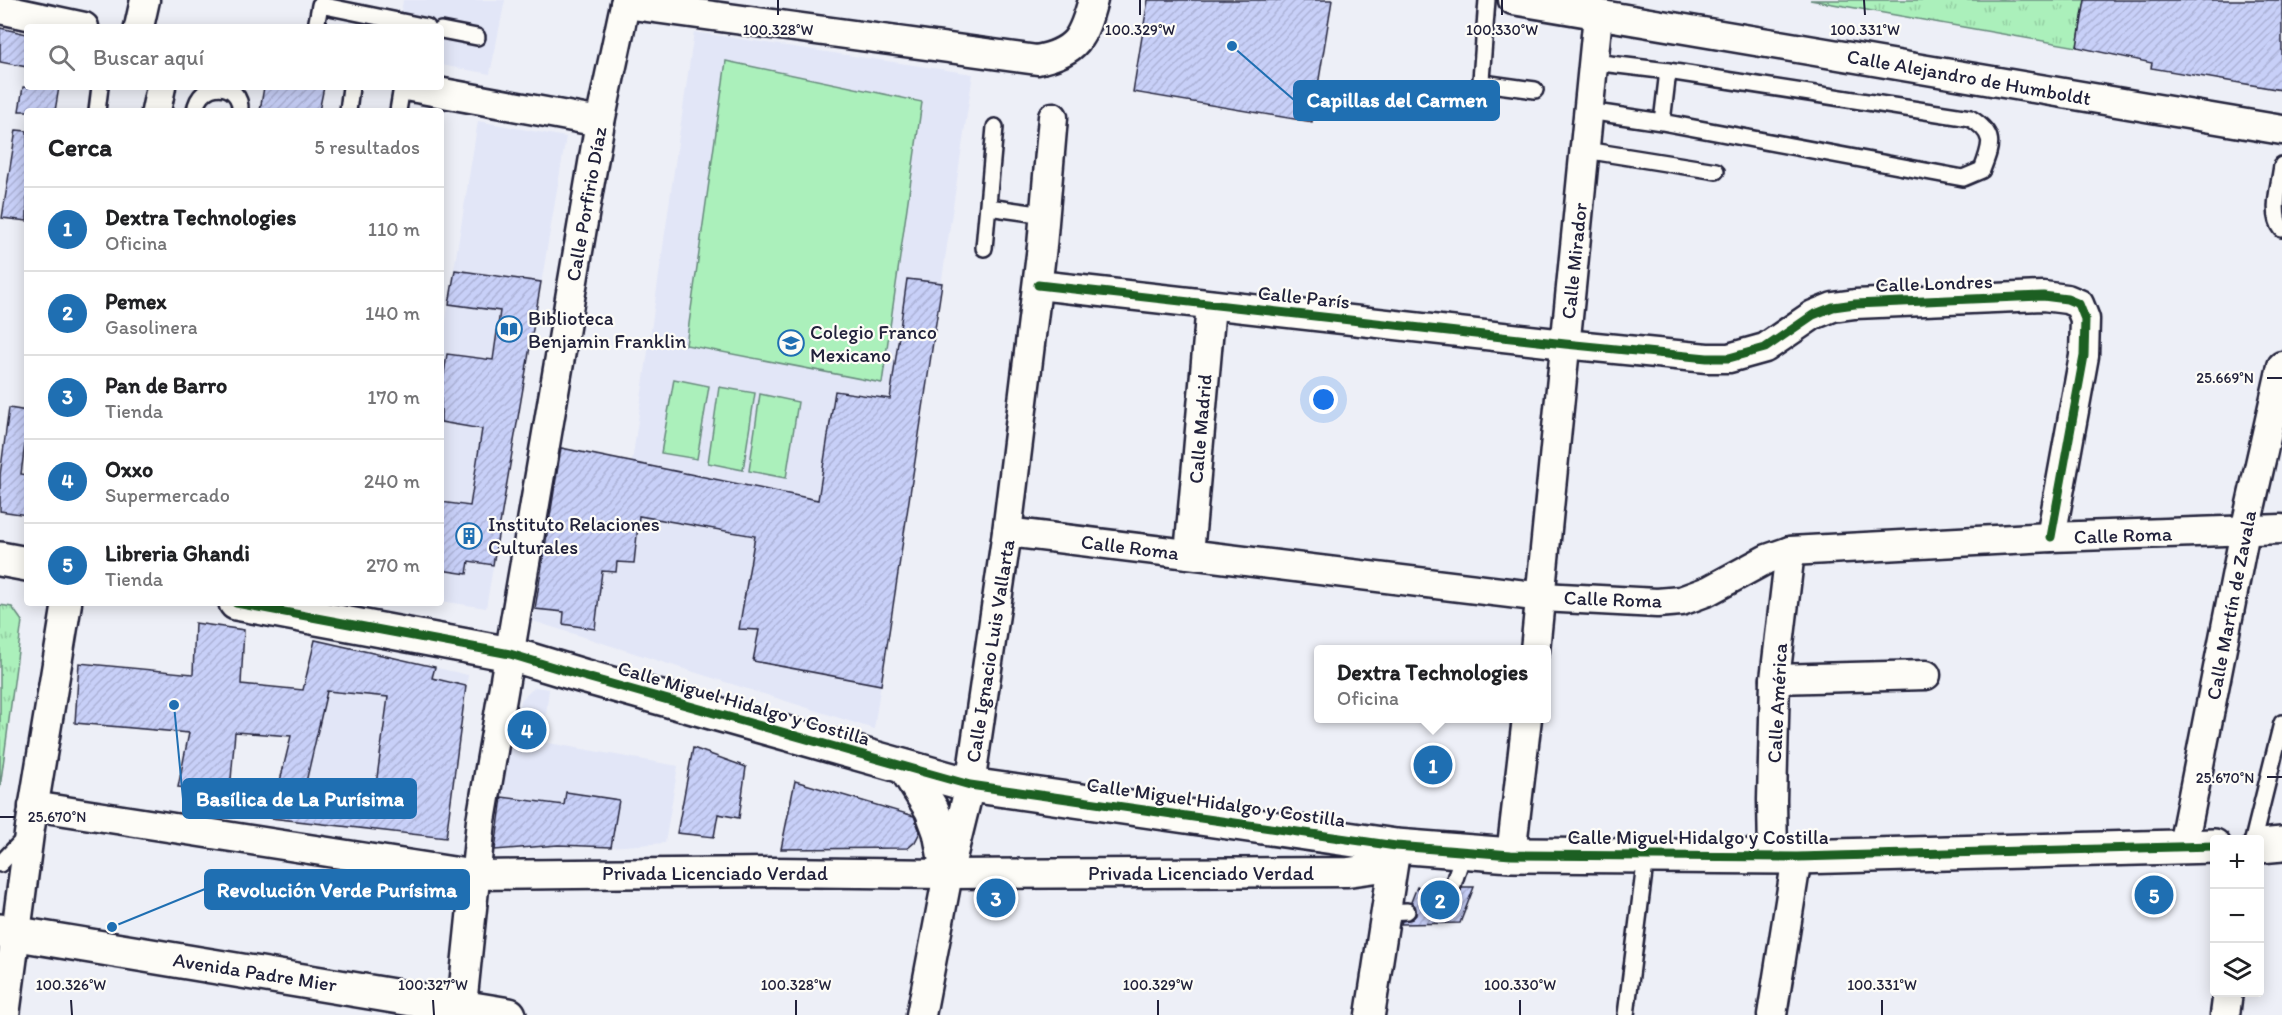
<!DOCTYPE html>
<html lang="es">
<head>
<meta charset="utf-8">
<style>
  :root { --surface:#fff; --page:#f6f6f6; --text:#202124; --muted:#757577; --line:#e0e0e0; --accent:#1f6fb2 }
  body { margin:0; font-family:Itim,sans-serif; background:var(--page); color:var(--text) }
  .controls { position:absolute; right:18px; bottom:18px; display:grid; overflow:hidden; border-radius:6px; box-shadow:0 3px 15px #0003 }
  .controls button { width:54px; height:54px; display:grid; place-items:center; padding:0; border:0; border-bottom:2px solid var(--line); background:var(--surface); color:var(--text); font:30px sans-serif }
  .you { position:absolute; left:1324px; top:400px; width:21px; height:21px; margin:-15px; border:4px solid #fff; border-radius:50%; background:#1a73e8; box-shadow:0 0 0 9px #1a73e833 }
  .badge { display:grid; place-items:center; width:39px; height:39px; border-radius:50%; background:var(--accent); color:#fff; font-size:20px; font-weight:700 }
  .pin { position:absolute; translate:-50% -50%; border:3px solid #fff; box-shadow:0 2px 6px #0006 }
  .popup { position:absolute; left:1314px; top:645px; width:237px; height:78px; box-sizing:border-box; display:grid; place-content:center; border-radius:6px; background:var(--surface); filter:drop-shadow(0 2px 4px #0005); font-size:20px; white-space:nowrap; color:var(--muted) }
  .popup b { font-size:22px; color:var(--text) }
  .popup::after { content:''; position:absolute; left:50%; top:100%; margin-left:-12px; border:12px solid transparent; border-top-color:var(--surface) }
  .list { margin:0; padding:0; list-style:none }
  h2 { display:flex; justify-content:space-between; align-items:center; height:78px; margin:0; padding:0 24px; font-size:26px }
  h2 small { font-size:20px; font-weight:400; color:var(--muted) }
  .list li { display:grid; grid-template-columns:39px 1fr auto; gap:18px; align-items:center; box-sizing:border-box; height:84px; padding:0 24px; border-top:2px solid var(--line) }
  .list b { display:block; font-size:22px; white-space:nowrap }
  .list p { margin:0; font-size:20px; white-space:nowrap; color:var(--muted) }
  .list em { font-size:20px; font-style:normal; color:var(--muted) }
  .icon { flex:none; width:33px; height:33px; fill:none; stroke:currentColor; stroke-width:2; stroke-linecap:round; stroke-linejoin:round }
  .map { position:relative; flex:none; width:2282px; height:1015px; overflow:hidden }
  .search { position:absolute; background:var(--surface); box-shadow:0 3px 15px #0003; left:24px; top:24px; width:420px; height:66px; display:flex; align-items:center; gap:15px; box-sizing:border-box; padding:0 21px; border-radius:6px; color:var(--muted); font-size:22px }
  .panel { position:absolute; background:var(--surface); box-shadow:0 3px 15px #0003; left:24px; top:108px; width:420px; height:498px; border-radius:6px }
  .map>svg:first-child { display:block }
  .built { fill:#e2e6f7 }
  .park { fill:url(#park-tufts); stroke:#66897b; stroke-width:1.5 }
  .garden { fill:#abf0bb; stroke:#66897b; stroke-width:1.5 }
  .building { fill:url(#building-hatch); stroke:#22223b; stroke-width:1.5; fill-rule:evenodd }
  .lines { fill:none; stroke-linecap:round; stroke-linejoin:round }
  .lane-casing { stroke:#22223b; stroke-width:20 }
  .street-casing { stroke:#22223b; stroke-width:33 }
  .secondary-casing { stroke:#22223b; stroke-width:38 }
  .lane { stroke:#fdfcf7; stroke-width:15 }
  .street { stroke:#fdfcf7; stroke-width:28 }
  .secondary { stroke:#fdfcf7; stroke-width:33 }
  .cycleway-casing { stroke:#fdfcf7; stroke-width:13 }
  .cycleway { stroke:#1b5e20; stroke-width:9 }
  .ticks { fill:none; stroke:#22223b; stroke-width:2 }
  .labels { text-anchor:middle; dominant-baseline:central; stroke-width:4.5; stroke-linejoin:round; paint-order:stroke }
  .street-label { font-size:20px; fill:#22223b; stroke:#fdfcf7 }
  .poi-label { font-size:20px; fill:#22223b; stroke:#fdfcf7; text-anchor:start }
  .ticks-label { font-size:15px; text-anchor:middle; fill:#22223b; stroke:#fdfcf7; stroke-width:4.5; stroke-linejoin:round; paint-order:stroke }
  .leader { fill:none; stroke:#1f6fb2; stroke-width:2 }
  .callout-dot { fill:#1f6fb2; stroke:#fdfcf7; stroke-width:2 }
  .callout { fill:#1f6fb2; stroke:#1f6fb2; stroke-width:2 }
  .callout-label { font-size:21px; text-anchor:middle; font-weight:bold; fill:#fff }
</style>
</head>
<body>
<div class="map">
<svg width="2282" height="1015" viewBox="0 0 2282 1015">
  <defs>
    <pattern id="park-tufts" width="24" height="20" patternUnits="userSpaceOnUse" patternTransform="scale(1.5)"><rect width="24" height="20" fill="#abf0bb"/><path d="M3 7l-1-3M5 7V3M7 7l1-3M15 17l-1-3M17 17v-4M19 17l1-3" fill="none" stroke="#93cea2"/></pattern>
    <pattern id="building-hatch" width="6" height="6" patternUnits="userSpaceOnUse" patternTransform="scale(1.5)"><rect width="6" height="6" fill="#c8d0f8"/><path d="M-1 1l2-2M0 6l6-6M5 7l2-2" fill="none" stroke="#acb2d6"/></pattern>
  </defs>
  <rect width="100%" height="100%" fill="#edeff7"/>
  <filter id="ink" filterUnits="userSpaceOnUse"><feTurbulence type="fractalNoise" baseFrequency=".0167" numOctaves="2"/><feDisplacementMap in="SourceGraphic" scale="12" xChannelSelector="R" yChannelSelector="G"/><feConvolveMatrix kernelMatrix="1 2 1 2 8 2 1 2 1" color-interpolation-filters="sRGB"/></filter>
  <g filter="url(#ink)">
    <g class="built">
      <path d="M403,0H505L490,74L441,65V27H416L417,18L401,14Z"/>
      <path d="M694,32L973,74L874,729L533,621L560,448L632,462Z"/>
      <path d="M478,121L566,137L486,608L441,601V350Z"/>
      <path d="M315,640L468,675L446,838L271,818Z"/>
      <path d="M535,687L549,689L543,742L678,766L665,843L611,847L619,800L566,792L564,805L499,796L507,731L522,699Z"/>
    </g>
    <g class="park">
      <path d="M1810,0H2085L2077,47Z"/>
      <path d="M0,605L12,607L22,621L0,788Z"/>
    </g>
    <g class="garden">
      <path d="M726,61L922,102L882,383L686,345Z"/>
      <path d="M674,379L709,386L697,459L661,453Z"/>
      <path d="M719,387L755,393L743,470L708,463Z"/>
      <path d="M760,394L798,402L786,478L749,471Z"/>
    </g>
    <g class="building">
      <path d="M1148,0H1332L1312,122L1133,92Z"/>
      <path d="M2085,0H2282V90L2151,68L2152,63L2077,47Z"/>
      <path d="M0,28L27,34V67L0,62Z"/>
      <path d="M23,87H59L55,111H19Z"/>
      <path d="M264,87H324L319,111H260Z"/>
      <path d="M16,130L27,131V221L2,218Z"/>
      <path d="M455,270L541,282L493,565L469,561L467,574L441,570V502L470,506L482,429L441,422V394L447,354L493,360L500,311L449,304Z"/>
      <path d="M907,279L942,283L881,685L753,661L759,630L739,629L755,536L639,516L634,563L617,562L616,572L602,571L595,629L563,624L564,612L535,609L561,448L818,500L835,391L890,399Z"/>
      <path d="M9,408L27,411V429L21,474L27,475V515L0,511V475Z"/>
      <path d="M195,623L244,630L241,684L303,690L315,640L435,667L432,678L466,686L446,838L271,818L291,736L235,732L230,791L178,787L189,733L75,723L79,663L193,674ZM327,691L388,697L375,792L306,782Z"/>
      <path d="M693,748L746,767L739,818L718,814L714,837L677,833Z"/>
      <path d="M795,781L914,816L920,832L915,842L908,848L781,849Z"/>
      <path d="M566,792L619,800L611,847L558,845L495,850L502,797L564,805Z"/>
      <path d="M1417,887L1443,888L1445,895L1453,898L1459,895L1462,887H1474L1460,923L1401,924L1402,921L1412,919L1416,915L1415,906L1411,902Z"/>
    </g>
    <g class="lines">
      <g class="lane-casing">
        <g id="lane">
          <path d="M1487,0L1481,80L1483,83L1535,90"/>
          <path d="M316,27L320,5L427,27"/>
          <path d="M441,30L477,37"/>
          <path d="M1593,62L1668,71"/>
          <path d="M97,111L100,87"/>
          <path d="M195,111C199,79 242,80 240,111"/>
          <path d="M348,111L351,87"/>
          <path d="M398,111L402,87"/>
          <path d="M1588,111L1662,122L1963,178L1982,170C1992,144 1996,134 1970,118L1668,71L1662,122"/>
          <path d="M1585,150L1716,171"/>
          <path d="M2282,165C2280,183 2270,214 2282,229"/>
          <path d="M988,207L1045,215"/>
          <path d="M984,248L995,127"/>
          <path d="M2253,840L2282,723"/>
          <path d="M0,864L25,838"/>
          <path d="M1452,888L1464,851"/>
          <path d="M1385,912L1407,911"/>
          <path d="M1626,1015L1646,856"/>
        </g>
      </g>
      <g class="street-casing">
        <g id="street">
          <path d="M1513,0L2282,130"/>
          <path d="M625,4L1037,60C1077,52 1083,37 1093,0"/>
          <path d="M0,9L84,27"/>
          <path d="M139,27L145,0"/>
          <path d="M411,87L600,122"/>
          <path d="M156,111L161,87"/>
          <path d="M1038,285L1565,344L1707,358H1729L1765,348L1813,315L1833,307L1855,304L2043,296L2067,299L2079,304L2085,319L2084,356L2051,537"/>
          <path d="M1007,532L1542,597L1657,603L1681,601L1708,591L1767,559L1790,551L2051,537L2282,529"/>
          <path d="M1189,554L1211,305"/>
          <path d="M1535,650L1598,15"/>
          <path d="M1775,679L1926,675"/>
          <path d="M33,806L476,875L772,872L948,874L1348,872L1377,868L1383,860L1389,845"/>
          <path d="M2183,846L2245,531L2282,366"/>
          <path d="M1511,855L1527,718"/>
          <path d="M1773,856L1772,800L1775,679L1790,551"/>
          <path d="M5,1015L29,834L67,603"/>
          <path d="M461,1015L481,821L600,122L626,0"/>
          <path d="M921,1015L948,874L970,785L1007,532L1042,246L1053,117"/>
          <path d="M1370,1015L1396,846"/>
          <path d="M1772,1015L1797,857"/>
          <path d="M2225,1015L2228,992"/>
        </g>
      </g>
      <g class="secondary-casing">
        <g id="secondary">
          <path d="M0,559L27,564"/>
          <path d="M236,603L510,654L583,676L970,785L1396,846L1511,855L1797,857L2214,846"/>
          <path d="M905,767L932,810L940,832L948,874"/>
          <path d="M2260,846L2282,844"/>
          <path d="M0,931L509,1015"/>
        </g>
      </g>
      <use href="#lane" class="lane"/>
      <use href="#street" class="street"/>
      <use href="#secondary" class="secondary"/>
      <g class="cycleway-casing">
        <g id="cycleway">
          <path d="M1038,285L1565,344L1707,358H1729L1765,348L1813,315L1833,307L1855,304L2043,296L2067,299L2079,304L2085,319L2084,356L2051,537"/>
          <path d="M236,603L510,654L583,676L970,785L1396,846L1511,855L1797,857L2214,846"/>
        </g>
      </g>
      <use href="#cycleway" class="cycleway"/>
    </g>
  </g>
  <path class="ticks" d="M778,0V15M1140,0V15M1502,0V15M1864,0L1865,15M2267,378H2282M2267,777H2282M0,817H15M71,1000L72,1015M433,1000L434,1015M796,1000V1015M1158,1000V1015M1520,1000V1015M1882,1000V1015"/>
  <defs>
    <g id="library-ring" transform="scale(1.35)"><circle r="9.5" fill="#fdfcf7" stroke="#1f6fb2" stroke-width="1.5"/><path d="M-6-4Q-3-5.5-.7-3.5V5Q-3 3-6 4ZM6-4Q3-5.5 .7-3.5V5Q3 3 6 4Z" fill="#1f6fb2"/></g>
    <g id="school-ring" transform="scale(1.35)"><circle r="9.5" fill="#fdfcf7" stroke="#1f6fb2" stroke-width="1.5"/><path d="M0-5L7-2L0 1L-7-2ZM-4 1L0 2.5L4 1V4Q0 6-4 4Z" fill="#1f6fb2"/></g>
    <g id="building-ring" transform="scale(1.35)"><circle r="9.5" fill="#fdfcf7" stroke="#1f6fb2" stroke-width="1.5"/><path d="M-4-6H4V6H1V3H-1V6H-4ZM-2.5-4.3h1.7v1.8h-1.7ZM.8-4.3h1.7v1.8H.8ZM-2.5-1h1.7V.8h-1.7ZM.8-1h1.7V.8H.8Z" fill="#1f6fb2"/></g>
  </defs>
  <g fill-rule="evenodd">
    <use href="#library-ring" x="509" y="329"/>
    <use href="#school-ring" x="791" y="343"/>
    <use href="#building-ring" x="469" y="536"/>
  </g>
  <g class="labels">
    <g class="street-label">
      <text transform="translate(1969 77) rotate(10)">Calle Alejandro de Humboldt</text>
      <text transform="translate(586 204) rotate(-80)">Calle Porfirio Díaz</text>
      <text transform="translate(1574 261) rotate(-84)">Calle Mirador</text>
      <text transform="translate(1934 283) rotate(-2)">Calle Londres</text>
      <text transform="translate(1304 297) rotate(6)">Calle París</text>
      <text transform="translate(1200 429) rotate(-85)">Calle Madrid</text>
      <text transform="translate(2123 535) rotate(-2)">Calle Roma</text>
      <text transform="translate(1130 547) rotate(7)">Calle Roma</text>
      <text transform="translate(1613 599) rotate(2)">Calle Roma</text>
      <text transform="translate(2231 605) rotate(-79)">Calle Martín de Zavala</text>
      <text transform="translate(990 651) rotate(-81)">Calle Ignacio Luis Vallarta</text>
      <text transform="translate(744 703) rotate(16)">Calle Miguel Hidalgo y Costilla</text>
      <text transform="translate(1777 703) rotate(-87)">Calle América</text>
      <text transform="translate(1216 802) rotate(8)">Calle Miguel Hidalgo y Costilla</text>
      <text x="1698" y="837">Calle Miguel Hidalgo y Costilla</text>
      <text x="715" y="873">Privada Licenciado Verdad</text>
      <text x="1201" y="873">Privada Licenciado Verdad</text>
      <text transform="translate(255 972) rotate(9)">Avenida Padre Mier</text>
    </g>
    <g class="poi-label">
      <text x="528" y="318">Biblioteca<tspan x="528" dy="23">Benjamin Franklin</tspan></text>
      <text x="810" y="332">Colegio Franco<tspan x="810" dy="23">Mexicano</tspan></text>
      <text x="488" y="524">Instituto Relaciones<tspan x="488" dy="23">Culturales</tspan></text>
    </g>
  </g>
  <g class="ticks-label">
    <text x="778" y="35">100.328°W</text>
    <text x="1140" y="35">100.329°W</text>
    <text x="1502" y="35">100.330°W</text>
    <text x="1865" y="35">100.331°W</text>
    <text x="2225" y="383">25.669°N</text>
    <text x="2225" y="783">25.670°N</text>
    <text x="57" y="822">25.670°N</text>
    <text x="71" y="990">100.326°W</text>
    <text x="433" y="990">100.327°W</text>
    <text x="796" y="990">100.328°W</text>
    <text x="1158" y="990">100.329°W</text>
    <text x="1520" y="990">100.330°W</text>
    <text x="1882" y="990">100.331°W</text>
  </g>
  <path class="leader" d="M1232 46L1294 100M174 705L183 799M112 927L205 889"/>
  <g class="callout-dot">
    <circle cx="1232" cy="46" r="6"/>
    <circle cx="174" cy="705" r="6"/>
    <circle cx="112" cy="927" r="6"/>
  </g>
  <g class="callout">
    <rect x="1294" y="81" width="205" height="39" rx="6"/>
    <rect x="183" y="779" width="233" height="39" rx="6"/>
    <rect x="205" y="870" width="264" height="39" rx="6"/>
  </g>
  <g class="callout-label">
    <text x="1397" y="107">Capillas del Carmen</text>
    <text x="300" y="806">Basílica de La Purísima</text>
    <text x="337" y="897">Revolución Verde Purísima</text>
  </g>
</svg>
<div class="controls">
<button>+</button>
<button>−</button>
<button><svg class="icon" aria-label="layers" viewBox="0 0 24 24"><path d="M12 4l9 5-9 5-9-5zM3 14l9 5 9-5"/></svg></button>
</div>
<div class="you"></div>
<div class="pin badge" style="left:1433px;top:765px">1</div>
<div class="popup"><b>Dextra Technologies</b>Oficina</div>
<div class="pin badge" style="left:1440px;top:900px">2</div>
<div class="pin badge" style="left:996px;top:898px">3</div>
<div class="pin badge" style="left:527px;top:730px">4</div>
<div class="pin badge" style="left:2154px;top:895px">5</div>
<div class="search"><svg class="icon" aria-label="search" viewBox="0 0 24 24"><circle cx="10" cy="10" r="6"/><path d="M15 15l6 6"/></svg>Buscar aquí</div>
<section class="panel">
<h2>Cerca<small>5 resultados</small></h2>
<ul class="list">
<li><span class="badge">1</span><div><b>Dextra Technologies</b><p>Oficina</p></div><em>110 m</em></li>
<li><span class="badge">2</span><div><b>Pemex</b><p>Gasolinera</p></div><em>140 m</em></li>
<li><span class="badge">3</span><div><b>Pan de Barro</b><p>Tienda</p></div><em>170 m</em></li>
<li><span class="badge">4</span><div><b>Oxxo</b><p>Supermercado</p></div><em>240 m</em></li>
<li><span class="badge">5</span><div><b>Libreria Ghandi</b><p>Tienda</p></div><em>270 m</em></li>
</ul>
</section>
</div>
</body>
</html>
